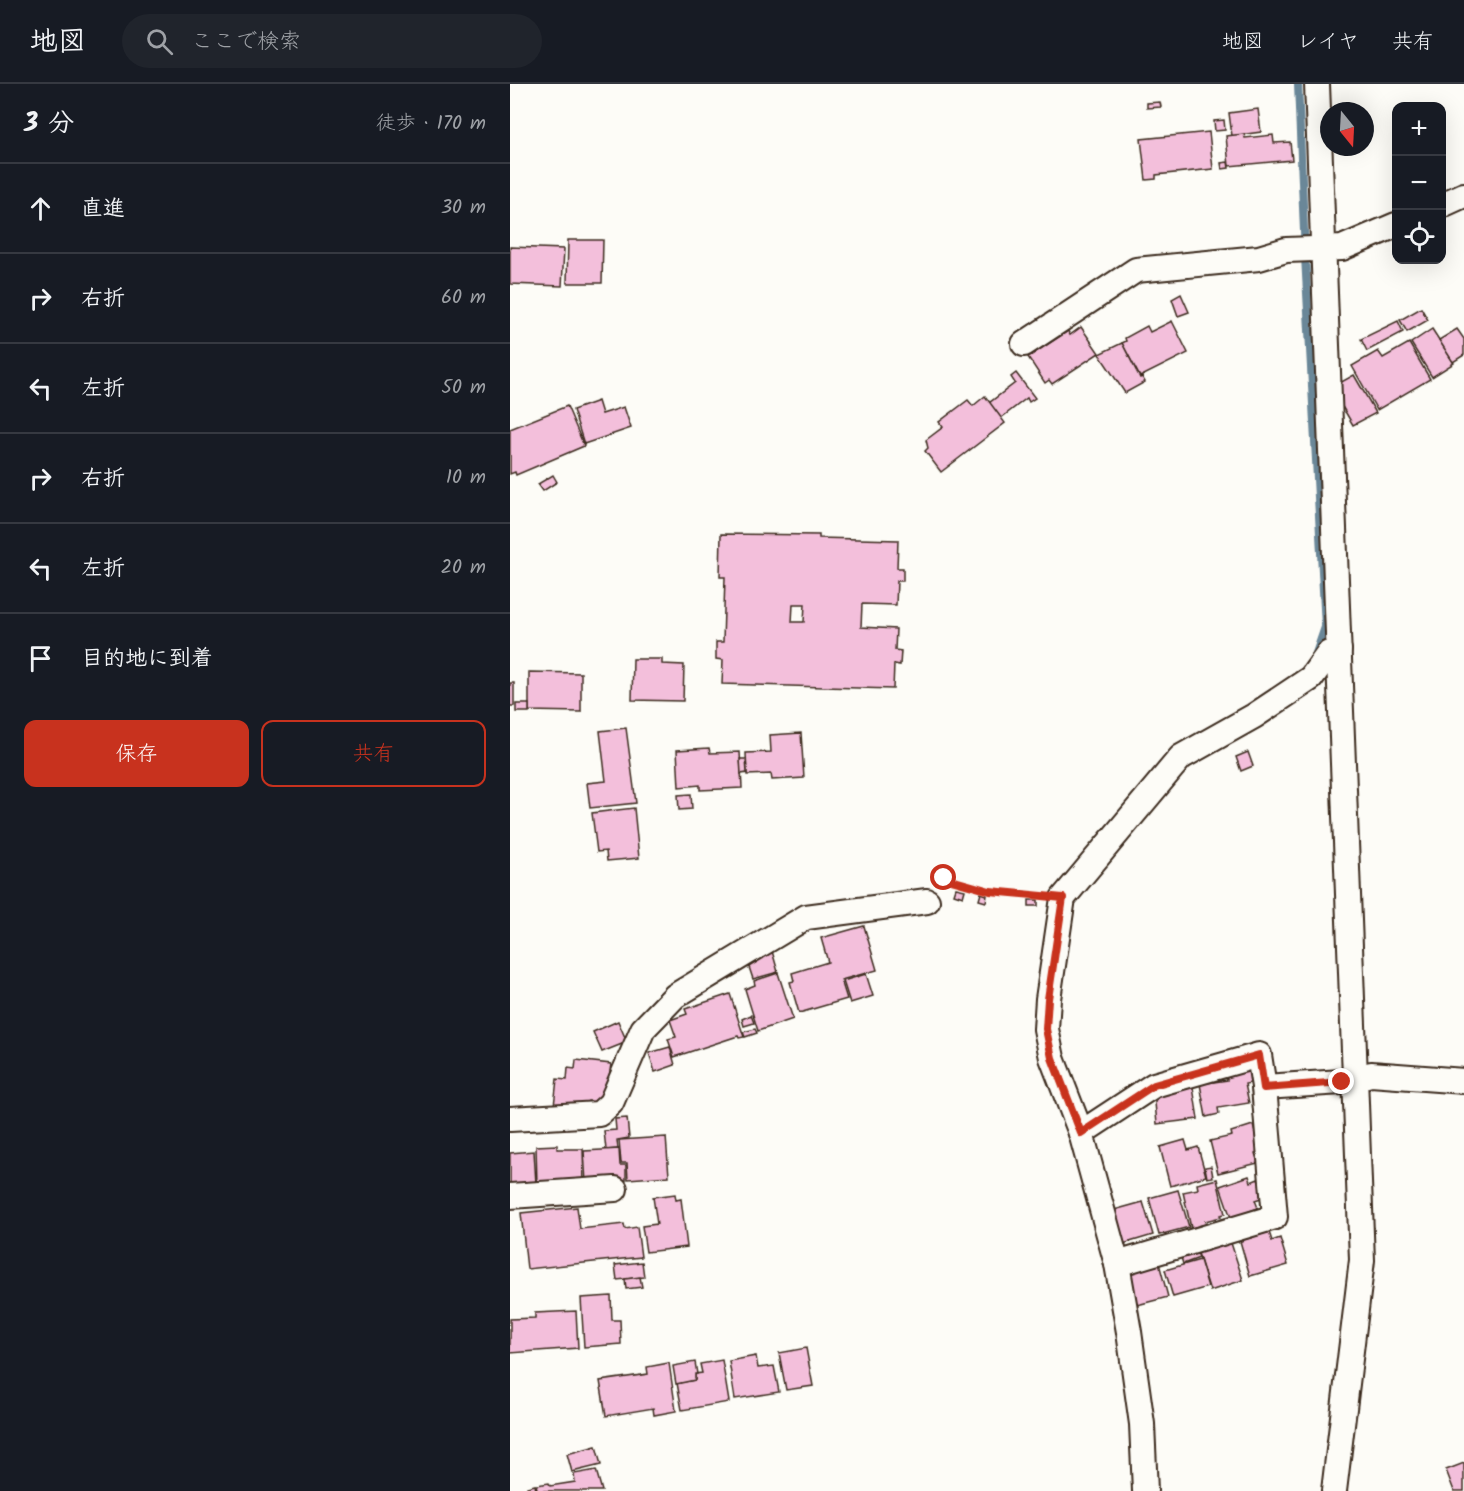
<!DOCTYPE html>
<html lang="ja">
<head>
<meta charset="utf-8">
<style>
  :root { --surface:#171b24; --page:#20242c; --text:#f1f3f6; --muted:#9ea1a6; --line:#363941; --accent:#c8321e }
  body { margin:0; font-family:Kalam,"Klee One",sans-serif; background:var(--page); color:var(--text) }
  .controls { position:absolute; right:18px; top:18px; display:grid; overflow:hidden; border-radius:12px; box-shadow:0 6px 24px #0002 }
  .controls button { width:54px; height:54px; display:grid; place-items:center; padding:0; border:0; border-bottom:2px solid var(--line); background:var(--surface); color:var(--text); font:30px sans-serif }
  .compass { position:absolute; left:810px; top:18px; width:54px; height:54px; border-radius:50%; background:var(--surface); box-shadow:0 6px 24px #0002; rotate:162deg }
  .stop { position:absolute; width:18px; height:18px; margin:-14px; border:4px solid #c8321e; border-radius:50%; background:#fff }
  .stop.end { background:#c8321e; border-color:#fff; box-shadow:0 2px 6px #0008 }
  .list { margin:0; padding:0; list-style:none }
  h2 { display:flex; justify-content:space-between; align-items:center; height:78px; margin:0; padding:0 24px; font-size:26px }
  h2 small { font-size:20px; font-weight:400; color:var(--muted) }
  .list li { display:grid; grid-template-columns:39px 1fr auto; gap:18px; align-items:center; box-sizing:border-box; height:90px; padding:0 24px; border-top:2px solid var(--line) }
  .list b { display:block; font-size:22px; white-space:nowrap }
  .list em { font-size:20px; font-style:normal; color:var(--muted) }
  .actions { display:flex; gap:12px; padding:18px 24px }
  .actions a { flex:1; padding:14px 0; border:2px solid var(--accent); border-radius:12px; text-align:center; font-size:21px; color:var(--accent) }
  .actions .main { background:var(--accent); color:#fff }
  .icon { flex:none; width:33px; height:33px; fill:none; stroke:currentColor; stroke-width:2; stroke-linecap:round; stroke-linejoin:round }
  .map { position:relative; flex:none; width:954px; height:1407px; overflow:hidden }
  header { display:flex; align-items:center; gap:36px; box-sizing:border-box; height:84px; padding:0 30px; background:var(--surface); border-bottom:2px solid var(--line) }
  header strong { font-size:28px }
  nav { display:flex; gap:33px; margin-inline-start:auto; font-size:21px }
  .search { width:420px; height:54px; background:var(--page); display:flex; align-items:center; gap:15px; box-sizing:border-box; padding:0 21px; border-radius:33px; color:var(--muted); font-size:22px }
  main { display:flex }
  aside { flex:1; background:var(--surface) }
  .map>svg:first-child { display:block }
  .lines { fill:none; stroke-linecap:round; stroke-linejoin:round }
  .stream { stroke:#6a8798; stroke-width:8 }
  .building { fill:#f3bfdb; stroke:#3b2a1e; stroke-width:1.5; fill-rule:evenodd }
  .minor-casing { stroke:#3b2a1e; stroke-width:28 }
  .path { stroke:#3b2a1e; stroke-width:4; stroke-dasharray:6 4.5; stroke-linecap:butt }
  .minor { stroke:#fdfcf7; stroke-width:24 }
  .route { stroke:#c8321e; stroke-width:8 }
</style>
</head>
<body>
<header>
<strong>地図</strong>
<div class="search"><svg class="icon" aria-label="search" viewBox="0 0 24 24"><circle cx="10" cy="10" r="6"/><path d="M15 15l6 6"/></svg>ここで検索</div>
<nav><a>地図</a><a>レイヤ</a><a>共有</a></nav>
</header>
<main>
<aside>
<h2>3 分<small>徒歩 · 170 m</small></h2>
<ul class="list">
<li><svg class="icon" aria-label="ahead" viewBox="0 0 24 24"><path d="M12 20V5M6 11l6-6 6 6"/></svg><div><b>直進</b></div><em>30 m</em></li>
<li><svg class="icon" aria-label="right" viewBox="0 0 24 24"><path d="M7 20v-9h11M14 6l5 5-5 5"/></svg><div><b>右折</b></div><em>60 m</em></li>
<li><svg class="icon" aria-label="left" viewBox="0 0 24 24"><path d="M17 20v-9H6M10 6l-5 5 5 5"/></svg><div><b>左折</b></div><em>50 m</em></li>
<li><svg class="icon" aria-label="right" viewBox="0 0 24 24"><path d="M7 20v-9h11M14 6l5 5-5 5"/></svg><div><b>右折</b></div><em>10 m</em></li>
<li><svg class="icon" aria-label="left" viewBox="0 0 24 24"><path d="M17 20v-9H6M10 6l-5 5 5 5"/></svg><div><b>左折</b></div><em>20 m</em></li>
<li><svg class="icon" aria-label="arrive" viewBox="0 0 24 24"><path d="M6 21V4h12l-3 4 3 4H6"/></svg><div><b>目的地に到着</b></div></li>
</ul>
<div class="actions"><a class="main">保存</a><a>共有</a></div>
</aside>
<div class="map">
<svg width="954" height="1407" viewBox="0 0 954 1407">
  <rect width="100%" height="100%" fill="#fdfcf7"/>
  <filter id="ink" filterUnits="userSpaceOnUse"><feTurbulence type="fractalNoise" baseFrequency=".0167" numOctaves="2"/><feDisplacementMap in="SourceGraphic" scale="12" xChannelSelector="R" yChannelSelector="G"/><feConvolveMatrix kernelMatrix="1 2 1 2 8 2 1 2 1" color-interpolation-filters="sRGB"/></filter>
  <g filter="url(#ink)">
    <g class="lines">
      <path class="stream" d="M788,0L795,172L815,543L805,572"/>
    </g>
    <g class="building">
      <path d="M650,18L651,23L637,24V19Z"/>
      <path d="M748,25L751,48L722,52L719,29Z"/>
      <path d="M714,36L715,46L705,47L704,37Z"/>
      <path d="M699,48L703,85L646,91V95L636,96L631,55Z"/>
      <path d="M734,50L735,54L763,51L764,59L780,58L782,76L719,82L716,52Z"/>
      <path d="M718,78L719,84L712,85L711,79Z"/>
      <path d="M58,156H93L92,199H57Z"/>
      <path d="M0,163L54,165L52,202L0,200Z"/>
      <path d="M671,210L679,228L668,232L662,215Z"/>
      <path d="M911,224L918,236L897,248L890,236Z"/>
      <path d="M662,237L678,269L630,293L612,259L616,257L615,254L637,242L640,248Z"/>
      <path d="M888,237L893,248L857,267L851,255Z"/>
      <path d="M571,243L589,269L542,300L539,296L535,299L518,273L558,247L560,251Z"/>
      <path d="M922,245L944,279L922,293L901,259Z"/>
      <path d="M947,245L954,255V271L943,278L929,256Z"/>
      <path d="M612,259L630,294L632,293L635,298L615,309L589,270Z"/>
      <path d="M899,259L920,295L867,326L842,282L868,267L873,274Z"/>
      <path d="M506,289L525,314L519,318L517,314L491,334L479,319L505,299L501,293Z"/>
      <path d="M844,291L866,329L843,341L827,314L832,312L826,301Z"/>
      <path d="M475,312L495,339L431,388L415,367L418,364L416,356L433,343L429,338L458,316L463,322Z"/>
      <path d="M88,317L92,330L114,323L121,344L74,360L63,326Z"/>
      <path d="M57,322L74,362L6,391L5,388L0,390V345Z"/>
      <path d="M43,391L47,398L33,407L28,400Z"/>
      <path d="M211,450L309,451V454L388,456L387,484H393V497H387L386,521L352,520L351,543L386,545L385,566L391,567L390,581L384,580L383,605L212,600L213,576L206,575V558H213L215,493H210ZM283,520H295L294,538H282Z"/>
      <path d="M123,575H152V580L174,581L173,617L122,616Z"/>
      <path d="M19,588L71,589V628L19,627Z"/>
      <rect x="0" y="599" width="4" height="23"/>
      <rect x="6" y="620" width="13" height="8"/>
      <path d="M116,644L126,719L80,724L77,699L96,697L90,647Z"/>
      <path d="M291,649L294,694L262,696L261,690L237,691L236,669L261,668L260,651Z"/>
      <path d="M199,664L200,669L230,668L232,704L190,706V701L169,703L167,666Z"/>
      <path d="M738,668L743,682L731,687L726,673Z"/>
      <path d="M230,675H236L237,689L231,690Z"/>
      <path d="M181,710L182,725L169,726L168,711Z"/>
      <path d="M124,724L129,774L97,777L96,767L87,768L82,729Z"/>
      <path d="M446,804L455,806L453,813L444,810Z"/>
      <path d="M471,809L477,811L476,818L469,816Z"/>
      <rect x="519" y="816" width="9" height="6"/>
      <path d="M354,842L367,886L331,896L337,915L289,929L280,898L284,897L282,889L318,878L311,854Z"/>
      <path d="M262,867L268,888L243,895L236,874Z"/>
      <path d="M268,889L283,935L248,947L235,905L245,901L244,897Z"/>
      <path d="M356,890L363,912L340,919L333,897Z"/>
      <path d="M220,910L234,953L229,954L228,952L164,973L158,955L166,953L160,936L177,930L175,925Z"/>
      <path d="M241,931L244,939L234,942L232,935Z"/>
      <path d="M108,937L117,958L92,968L83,948Z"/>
      <path d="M245,945L247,949L235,953L233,948Z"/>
      <path d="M160,963L165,981L145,988L139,969Z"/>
      <path d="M66,976L101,980L95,1019L78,1017L77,1025L44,1022L47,995L57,996L58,984L65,985Z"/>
      <path d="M743,980L746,998L735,1000L739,1019L708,1024L709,1030L696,1033L690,1000L717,996L715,985Z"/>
      <path d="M683,1003L688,1035L647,1040L644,1008Z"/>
      <path d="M117,1034L119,1054L107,1056L108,1065L96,1066L94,1047L106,1046L105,1035Z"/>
      <path d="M743,1041L749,1068L745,1069L748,1079L708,1089L700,1057L722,1052L721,1048Z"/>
      <path d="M156,1053L159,1092L118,1095L117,1079H111L109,1056Z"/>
      <path d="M675,1056L678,1066L688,1063L696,1092L660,1102L650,1063Z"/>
      <path d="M47,1061V1065H73L74,1100L27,1101L26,1062Z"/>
      <path d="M109,1065L110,1081H116V1096L76,1099L74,1067Z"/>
      <path d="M24,1067L26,1100L0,1102V1069Z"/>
      <path d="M701,1082L703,1093L697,1094L695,1083Z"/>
      <path d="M739,1092L741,1098L748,1095L754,1113L745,1116L748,1124L721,1134L710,1102Z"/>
      <path d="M707,1095L715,1130L710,1131L711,1133L695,1137L696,1140L681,1144L673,1108L688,1105L687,1100Z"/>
      <path d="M668,1106L679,1143L649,1151L639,1114Z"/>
      <path d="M165,1110L166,1116L171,1115L177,1163L136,1168L132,1142L147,1140L143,1113Z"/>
      <path d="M633,1118L643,1151L613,1160L604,1126Z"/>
      <path d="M67,1123L70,1145L114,1140L115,1145L127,1143L131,1173L17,1185L11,1129Z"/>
      <path d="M759,1148L762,1157L770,1154L778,1181L740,1192L730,1157Z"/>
      <path d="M712,1158L713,1162L721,1159L733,1196L700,1207L687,1166Z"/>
      <path d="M686,1165L689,1174L673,1180L670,1170Z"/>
      <path d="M690,1176L698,1203L663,1213L655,1186Z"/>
      <path d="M132,1178L134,1193L107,1196L105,1181Z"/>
      <path d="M649,1179L658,1213L627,1221L614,1182Z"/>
      <path d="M130,1193L132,1203L116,1205L115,1195Z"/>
      <path d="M101,1212L102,1236H110L111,1260L74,1263L71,1214Z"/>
      <path d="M66,1227L68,1264L0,1269V1235L25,1234V1229Z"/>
      <path d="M296,1264L303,1302L276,1306L269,1269Z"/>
      <path d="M246,1272L248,1284L264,1282L269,1308L225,1315L219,1277Z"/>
      <path d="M212,1276L219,1318L172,1326L167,1299L185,1296V1290L192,1289L190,1280Z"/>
      <path d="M185,1278L187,1290H185V1296L166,1300L163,1282Z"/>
      <path d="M159,1279L166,1327L144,1331L143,1324L96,1332L90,1297L138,1290L137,1283Z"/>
      <path d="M86,1362L91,1381L62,1388L57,1370Z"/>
      <path d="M954,1379V1407H944L936,1386Z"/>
      <path d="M86,1386L92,1407H25L27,1406L26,1401L39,1399L40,1402L65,1398L64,1390Z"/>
      <path d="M25,1401L26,1407H18L17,1403Z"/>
    </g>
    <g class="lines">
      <g class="minor-casing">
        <g id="minor">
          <path d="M807,0L852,1176L824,1407"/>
          <path d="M932,121L954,111"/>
          <path d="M514,260L626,186L749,174L776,166L832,164L886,141"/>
          <path d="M754,1003L832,998L861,990L954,997"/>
          <path d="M0,1035L89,1030L101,1019L133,945L165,912L296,833L417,817"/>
          <path d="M571,1049L644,1001L749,971L754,1003L765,1133L607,1180"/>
          <path d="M0,1112L105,1105"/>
          <path d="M635,1407L632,1340L619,1248L607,1180L571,1049L542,974L536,945L538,915L553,814L671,673L744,632L801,594L819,569L829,566"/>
        </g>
      </g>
      <path class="path" d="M430,799L434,794L481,807L529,812"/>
      <use href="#minor" class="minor"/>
    </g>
  </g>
  <g class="lines" filter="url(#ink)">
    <path class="route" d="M434,794L480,807L553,814L538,915L536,945L542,974L571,1049L644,1001L749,971L754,1004L832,998"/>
  </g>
</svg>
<div class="controls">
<button>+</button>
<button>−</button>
<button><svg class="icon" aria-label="locate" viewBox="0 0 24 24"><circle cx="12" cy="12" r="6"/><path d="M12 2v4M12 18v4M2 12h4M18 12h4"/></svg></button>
</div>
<svg class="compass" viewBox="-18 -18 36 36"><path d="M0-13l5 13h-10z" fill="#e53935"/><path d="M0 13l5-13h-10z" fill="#9ea1a6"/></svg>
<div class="stop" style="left:434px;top:794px"></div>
<div class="stop end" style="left:832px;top:998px"></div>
</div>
</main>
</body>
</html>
